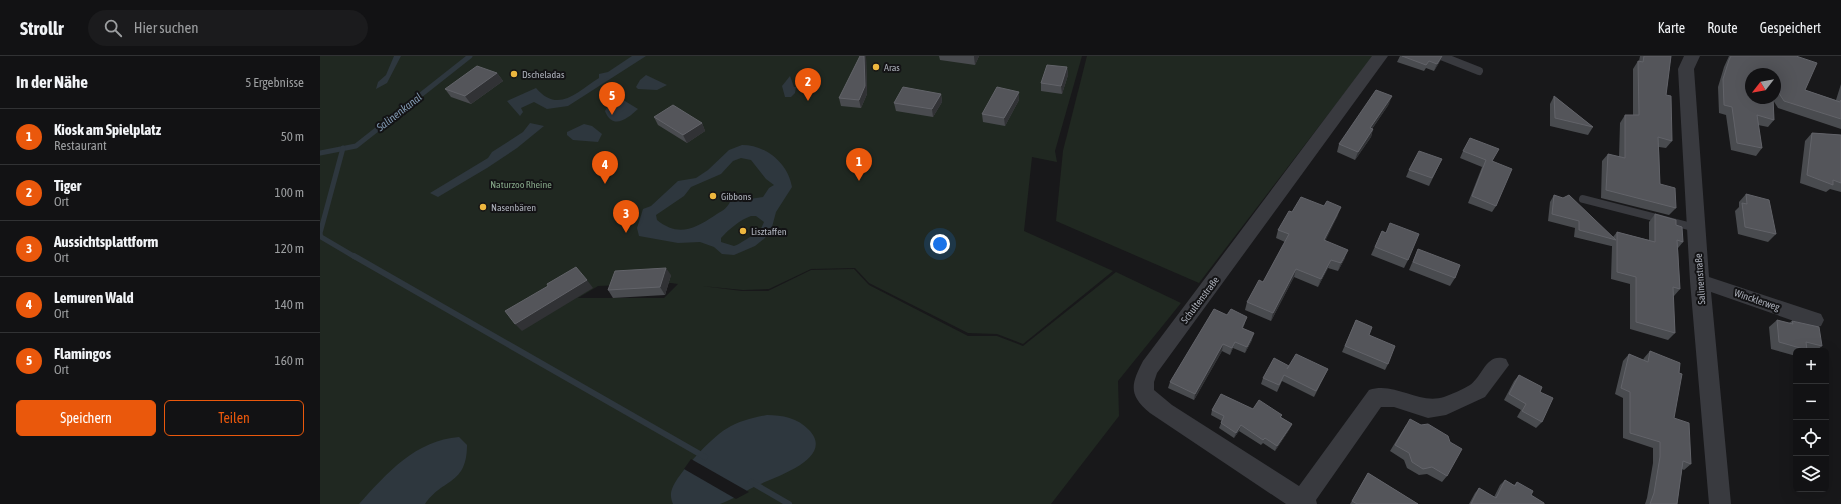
<!DOCTYPE html>
<html lang="de">
<head>
<meta charset="utf-8">
<style>
  :root { --surface:#121214; --page:#1b1b1d; --text:#f1f3f6; --muted:#9c9ea0; --line:#313234; --accent:#ea580c }
  body { margin:0; font-family:"Asap Condensed",sans-serif; background:var(--page); color:var(--text) }
  .controls { position:absolute; right:12px; bottom:12px; display:grid; overflow:hidden; border-radius:6px; box-shadow:0 4px 16px #0002 }
  .controls button { width:36px; height:36px; display:grid; place-items:center; padding:0; border:0; border-bottom:1px solid var(--line); background:var(--surface); color:var(--text); font:20px sans-serif }
  .compass { position:absolute; left:1425px; top:12px; width:36px; height:36px; border-radius:50%; background:var(--surface); box-shadow:0 4px 16px #0002; rotate:239deg }
  .you { position:absolute; left:620px; top:188px; width:14px; height:14px; margin:-10px; border:3px solid #fff; border-radius:50%; background:#1a73e8; box-shadow:0 0 0 6px #1a73e833 }
  .badge { display:grid; place-items:center; width:26px; height:26px; border-radius:50%; background:var(--accent); color:#fff; font-size:13px; font-weight:700 }
  .pin { position:absolute; translate:-50% -33px; filter:drop-shadow(0 1px 2px #0008) }
  .pin::after { content:''; position:absolute; top:21px; width:14px; height:12px; background:inherit; clip-path:polygon(0 0,100% 0,50% 100%) }
  .list { margin:0; padding:0; list-style:none }
  h2 { display:flex; justify-content:space-between; align-items:center; height:52px; margin:0; padding:0 16px; font-size:17px }
  h2 small { font-size:13px; font-weight:400; color:var(--muted) }
  .list li { display:grid; grid-template-columns:26px 1fr auto; gap:12px; align-items:center; box-sizing:border-box; height:56px; padding:0 16px; border-top:1px solid var(--line) }
  .list b { display:block; font-size:15px; white-space:nowrap }
  .list p { margin:0; font-size:13px; white-space:nowrap; color:var(--muted) }
  .list em { font-size:13px; font-style:normal; color:var(--muted) }
  .actions { display:flex; gap:8px; padding:12px 16px }
  .actions a { flex:1; padding:9px 0; border:1px solid var(--accent); border-radius:6px; text-align:center; font-size:14px; color:var(--accent) }
  .actions .main { background:var(--accent); color:#fff }
  .icon { flex:none; width:22px; height:22px; fill:none; stroke:currentColor; stroke-width:2; stroke-linecap:round; stroke-linejoin:round }
  .map { position:relative; flex:none; width:1521px; height:448px; overflow:hidden }
  header { display:flex; align-items:center; gap:24px; box-sizing:border-box; height:56px; padding:0 20px; background:var(--surface); border-bottom:1px solid var(--line) }
  header strong { font-size:19px }
  nav { display:flex; gap:22px; margin-inline-start:auto; font-size:14px }
  .search { width:280px; height:36px; background:var(--page); display:flex; align-items:center; gap:10px; box-sizing:border-box; padding:0 14px; border-radius:22px; color:var(--muted); font-size:15px }
  main { display:flex }
  aside { flex:1; background:var(--surface) }
  .map>svg:first-child { display:block }
  .green { fill:#202821; fill-rule:evenodd }
  .water { fill:#2e373e; fill-rule:evenodd }
  .pier { fill:#18181a }
  .lines { fill:none; stroke-linecap:round; stroke-linejoin:round }
  .stream-far1 { stroke:#2e373e; stroke-width:5 }
  .stream { stroke:#2e373e; stroke-width:6 }
  .lane { stroke:#393a3f; stroke-width:8 }
  .street { fill:#393a3f; fill-rule:evenodd }
  .wall { fill:#494b4f; fill-rule:evenodd }
  .shaded-wall { fill:#313235 }
  .building { fill:#54555a; stroke:#626369 }
  .poi-dot { fill:#edb73e; stroke:#131315; stroke-width:1.5 }
  .labels { text-anchor:middle; dominant-baseline:central; stroke-width:4; stroke-linejoin:round; paint-order:stroke }
  .poi-label { font-size:10px; fill:#abafb9; stroke:#131315; text-anchor:start }
  .park-label { font-size:10px; fill:#83a486; stroke:#131315 }
  .street-label { font-size:10px; fill:#abafb9; stroke:#131315 }
  .water-label { font-size:11px; font-style:italic; fill:#839bb3; stroke:#131315 }
</style>
</head>
<body>
<header>
<strong>Strollr</strong>
<div class="search"><svg class="icon" aria-label="search" viewBox="0 0 24 24"><circle cx="10" cy="10" r="6"/><path d="M15 15l6 6"/></svg>Hier suchen</div>
<nav><a>Karte</a><a>Route</a><a>Gespeichert</a></nav>
</header>
<main>
<aside>
<h2>In der Nähe<small>5 Ergebnisse</small></h2>
<ul class="list">
<li><span class="badge">1</span><div><b>Kiosk am Spielplatz</b><p>Restaurant</p></div><em>50 m</em></li>
<li><span class="badge">2</span><div><b>Tiger</b><p>Ort</p></div><em>100 m</em></li>
<li><span class="badge">3</span><div><b>Aussichtsplattform</b><p>Ort</p></div><em>120 m</em></li>
<li><span class="badge">4</span><div><b>Lemuren Wald</b><p>Ort</p></div><em>140 m</em></li>
<li><span class="badge">5</span><div><b>Flamingos</b><p>Ort</p></div><em>160 m</em></li>
</ul>
<div class="actions"><a class="main">Speichern</a><a>Teilen</a></div>
</aside>
<div class="map">
<svg width="1521" height="448" viewBox="0 0 1521 448">
  <rect width="100%" height="100%" fill="#18181a"/>
  <g class="green">
    <path d="M0,0H762L735,95L737,106L712,101L704,175L793,215L703,288L677,278L648,277L549,227L535,212L491,213L449,233L423,234L382,230L422,235H448L491,214L534,213L549,229L648,280H677L703,290L796,216L861,247L798,325L799,360L731,448H0ZM351,227L358,228L344,242H258L278,230Z"/>
    <path d="M767,0H1053L879,227L736,165L743,95Z"/>
  </g>
  <g class="water">
    <path d="M74,0H81L67,27L56,33L58,26L66,19Z"/>
    <path d="M312,0H326L248,50L227,53L214,46L201,52L203,56L200,60L187,45L216,32C238,58 257,36 279,22V18L288,16Z"/>
    <path d="M326,19L347,29L337,34L318,33L316,31L320,24Z"/>
    <path d="M470,20L474,31H476L475,37L471,41H465L462,30Z"/>
    <path d="M297,42H300L318,53C308,62 293,75 285,55L290,46Z"/>
    <path d="M210,67L224,70L197,92L167,112L118,141L110,137L168,102L172,96L203,76Z"/>
    <path d="M264,68L272,70L282,78L278,86L253,84L247,79V76Z"/>
    <path d="M422,89C446,89 468,107 472,131L456,156L452,171L445,182L435,190L414,199L402,198L394,191L380,186L358,187L319,180L317,172L323,153L331,150L358,125L376,122L388,114L409,94ZM421,102L431,104L446,123L454,129L449,132L443,141L410,146C406,154 401,155 394,160C374,173 358,181 337,164L336,159L364,140L371,131L401,118L413,105ZM431,160H436L444,166L439,177C430,179 423,187 414,190L401,186V182C409,173 420,164 431,160Z"/>
    <path d="M447,359C462,359 478,362 489,374C516,402 455,421 438,429C427,434 417,441 405,446L400,448H353C351,443 350,438 352,433C357,418 392,381 406,373C419,365 432,362 447,359Z"/>
    <path d="M139,381L147,389C147,429 123,422 105,448H39C67,417 96,384 139,381Z"/>
  </g>
  <path class="pier" d="M371,403L429,436L416,443L364,413Z"/>
  <g class="lines">
    <g class="stream-far1">
      <path d="M0,97L36,90L150,0"/>
      <path d="M0,177L23,92"/>
      <path d="M0,178L1,181L35,201"/>
    </g>
    <g class="stream">
      <path d="M34,200L385,401"/>
      <path d="M431,426L469,448"/>
    </g>
    <g class="lane">
      <path d="M1121,0L1159,15"/>
      <path d="M1263,143L1376,172"/>
    </g>
    <g class="street">
      <path d="M1052,0H1068L837,317L834,326V334L852,349L979,430L1049,334C1075,325 1098,349 1124,341C1132,338 1142,334 1150,329C1163,320 1166,296 1186,303L1189,309L1165,341L1126,359L1108,362L1074,351H1061L996,444L997,448H966L830,357C808,339 811,328 823,305Z"/>
      <path d="M1364,0H1380L1374,13L1389,221L1501,258L1504,264L1501,270L1494,272L1391,236L1411,448H1389L1370,225L1358,13Z"/>
    </g>
  </g>
  <g class="wall">
    <path d="M540,0H546L547,38L541,52L521,50L519,42Z"/>
    <path d="M619,0H659L655,9L620,4Z"/>
    <path d="M1080,0H1122L1120,5L1114,15L1106,12L1104,15L1077,6Z"/>
    <path d="M1320,0H1351L1346,39L1352,85L1346,92L1339,91L1340,128L1356,152L1349,159L1281,142L1282,105L1288,98L1299,101L1300,67L1305,59H1313V13L1318,5H1319Z"/>
    <path d="M1409,0H1476L1485,34L1516,44L1521,28V73L1458,52L1453,44L1454,64L1448,71L1438,69L1442,92L1436,100L1411,94L1406,59L1399,57L1398,31L1404,11ZM1455,18V42H1431Z"/>
    <path d="M747,11L748,19L742,38L721,35V27Z"/>
    <path d="M177,17L183,25L151,48L131,41L125,33Z"/>
    <path d="M699,36V44L685,70L663,66L662,58Z"/>
    <path d="M621,38L622,46L613,61L576,55L574,47Z"/>
    <path d="M1234,40L1273,71L1268,79L1230,70V48Z"/>
    <path d="M1069,48L1052,73H1053L1051,81L1035,104L1017,96L1019,88Z"/>
    <path d="M334,61L382,67L385,75L367,87L338,69Z"/>
    <path d="M1492,77L1521,79V136L1510,133L1506,136L1480,127L1485,85Z"/>
    <path d="M1143,95L1172,105L1176,150L1172,156L1148,147L1162,111L1140,102Z"/>
    <path d="M1122,103L1109,130L1086,121L1089,114Z"/>
    <path d="M1426,138L1456,178L1448,186L1418,178L1415,155L1419,151V146Z"/>
    <path d="M1234,139L1293,181L1297,176L1329,184V166L1335,158L1356,169L1363,186L1358,192L1360,233L1354,240H1353L1355,277L1348,284L1310,273V228L1291,223L1292,190H1291L1254,181L1255,172L1228,165L1230,146Z"/>
    <path d="M1018,159L1005,184L1025,202L1018,215L1008,212L998,231L974,221L951,265L925,254L927,246L943,226L965,186L956,182L958,174Z"/>
    <path d="M1062,175L1066,177L1088,204L1084,212L1051,199Z"/>
    <path d="M1098,193L1135,222L1130,230L1089,214Z"/>
    <path d="M351,219L345,239L293,242L288,234Z"/>
    <path d="M1036,264L1049,279L1068,308L1065,314L1022,296Z"/>
    <path d="M1457,264L1469,267L1472,265L1502,290L1496,295H1476V300L1451,293L1449,271Z"/>
    <path d="M925,267L923,272L932,284L925,297L913,292L910,299L902,295L874,344L848,332L850,326Z"/>
    <path d="M1330,295L1359,317L1354,362L1371,408L1364,414L1362,413L1357,448H1325L1327,442L1333,407V392L1303,382V342L1295,338L1303,305L1309,298L1323,304L1324,302Z"/>
    <path d="M969,310L1008,313L994,341L962,325L957,336L941,328L943,322Z"/>
    <path d="M1199,319L1222,366L1216,372L1197,361L1201,354L1184,344L1194,325Z"/>
    <path d="M933,353L962,359L961,361L972,368L969,374L955,395L943,387L941,389L919,375L914,382L899,372L902,365L891,359L892,354Z"/>
    <path d="M1086,369L1127,420L1122,426L1107,418L1099,419L1087,412L1084,404L1070,395Z"/>
    <path d="M1048,417L1098,448H1030Z"/>
    <path d="M1185,424L1194,429L1197,426L1211,439L1224,448H1149L1155,437L1159,432L1174,441L1180,429Z"/>
  </g>
  <g class="shaded-wall">
    <path d="M544,0H546L547,38L541,52L539,44Z"/>
    <path d="M654,0H659L655,9L654,1Z"/>
    <path d="M1122,0L1120,5L1114,15L1117,8Z"/>
    <path d="M747,11L748,19L742,38L741,30Z"/>
    <path d="M177,17L183,25L151,48L145,40Z"/>
    <path d="M699,36V44L685,70L684,62Z"/>
    <path d="M621,38L622,46L613,61L612,53Z"/>
    <path d="M1072,40L1069,48L1047,80L1050,72Z"/>
    <path d="M382,67L385,75L367,87L363,79Z"/>
    <path d="M1053,73L1051,81L1035,104L1038,96Z"/>
    <path d="M1021,151L1018,159L1002,192L1004,184Z"/>
    <path d="M1028,194L1025,202L1018,215L1021,207Z"/>
    <path d="M1011,204L1008,212L998,231L1001,223Z"/>
    <path d="M346,212L351,219L345,239L340,231Z"/>
    <path d="M976,213L974,221L951,265L953,257Z"/>
    <path d="M267,224L273,232L202,275L195,268Z"/>
    <path d="M927,261L925,267L920,278L922,272Z"/>
    <path d="M934,277L932,284L925,297L927,291Z"/>
    <path d="M915,286L913,292L910,299L912,292Z"/>
    <path d="M903,288L902,295L874,344L875,338Z"/>
    <path d="M972,368L969,374L955,395L957,390Z"/>
    <path d="M921,369L919,375L914,382L916,377Z"/>
  </g>
  <g class="building">
    <path d="M540,0H544L545,30L539,44L519,42Z"/>
    <path d="M1082,0H1122L1117,8L1109,5L1106,9Z"/>
    <path d="M1324,0H1351L1346,39L1351,40L1352,85L1338,81L1340,128L1355,132L1356,152L1286,134L1288,98L1305,102V59H1319L1318,5L1323,6Z"/>
    <path d="M1411,0H1476L1497,7L1485,34L1520,46L1521,44V63L1464,45L1455,31V18H1431V42H1453L1454,64L1437,59L1442,92L1417,87L1412,51L1404,49L1403,23L1409,4Z"/>
    <path d="M727,9L747,11L741,30L721,27Z"/>
    <path d="M157,10L177,17L145,40L125,33Z"/>
    <path d="M583,31L621,38L612,53L574,47Z"/>
    <path d="M677,31L699,36L684,62L662,58Z"/>
    <path d="M1056,34L1072,40L1050,72L1053,73L1038,96L1019,88Z"/>
    <path d="M1234,40L1273,71L1235,62Z"/>
    <path d="M353,49L382,67L363,79L334,61Z"/>
    <path d="M1492,77L1521,79V127L1513,124V129L1487,119Z"/>
    <path d="M1150,82L1179,93L1172,105L1192,113L1176,150L1152,140L1166,104L1143,95Z"/>
    <path d="M1099,95L1122,103L1112,122L1089,114Z"/>
    <path d="M1426,138L1449,144L1456,178L1425,171L1422,147L1427,148Z"/>
    <path d="M1234,139L1243,142L1249,139L1296,184L1259,174V165L1232,158Z"/>
    <path d="M981,141L1004,150L1007,145L1021,151L1004,184L1028,194L1021,207L1011,204L1001,223L976,213L953,257L927,246L939,224L943,226L969,178L958,174L969,155L972,156Z"/>
    <path d="M1335,158L1356,164V169L1362,171L1363,186L1357,184L1360,233L1353,231L1355,277L1316,266V221L1297,216V176L1335,186Z"/>
    <path d="M1070,167L1099,178L1088,204L1055,191L1062,175L1066,177Z"/>
    <path d="M1098,193L1140,209L1135,222L1093,206Z"/>
    <path d="M256,211L267,224L195,268L185,255L228,230L227,228Z"/>
    <path d="M346,212L340,231L288,234L295,215Z"/>
    <path d="M894,253L907,259L911,253L927,261L922,272L934,277L927,291L915,286L912,292L903,288L875,338L850,326Z"/>
    <path d="M1036,264L1052,271L1049,279L1075,290L1068,308L1025,290Z"/>
    <path d="M1457,264L1473,268L1472,265L1499,271L1502,290L1486,286L1487,294L1459,286Z"/>
    <path d="M1330,295L1360,307L1359,317L1362,318L1354,362L1369,367L1371,408L1363,405L1357,448H1330L1334,437L1340,401V386L1310,377V336L1301,332L1309,298L1328,306Z"/>
    <path d="M976,298L1008,313L996,335L964,319L959,329L943,322L954,302L969,310L967,313Z"/>
    <path d="M1199,319L1222,331L1220,336L1233,342L1222,366L1202,355L1206,348L1189,338Z"/>
    <path d="M901,338L933,353L939,344L962,359L960,361L972,368L957,390L945,382L943,384L921,369L916,377L901,367L904,360L892,354Z"/>
    <path d="M1090,363L1101,369L1108,368L1128,380L1130,386L1142,393L1127,420L1112,411L1103,413L1092,406L1089,397L1075,389Z"/>
    <path d="M1048,417L1098,448H1037L1032,445Z"/>
    <path d="M1185,424L1195,430L1197,426L1213,435L1211,439L1224,447V448H1151L1159,432L1176,442Z"/>
  </g>
  <g class="poi-dot">
    <circle cx="556" cy="11" r="4"/>
    <circle cx="194" cy="18" r="4"/>
    <circle cx="393" cy="140" r="4"/>
    <circle cx="163" cy="151" r="4"/>
    <circle cx="423" cy="175" r="4"/>
  </g>
  <g class="labels">
    <g class="poi-label">
      <text x="564" y="11">Aras</text>
      <text x="202" y="18">Dscheladas</text>
      <text x="401" y="140">Gibbons</text>
      <text x="171" y="151">Nasenbären</text>
      <text x="431" y="175">Lisztaffen</text>
    </g>
    <g class="park-label">
      <text x="201" y="128">Naturzoo Rheine</text>
    </g>
    <g class="street-label">
      <text transform="translate(1380 223) rotate(-94)">Salinenstraße</text>
      <text transform="translate(880 244) rotate(-53)">Schultenstraße</text>
      <text transform="translate(1437 244) rotate(19)">Wincklerweg</text>
    </g>
    <g class="water-label">
      <text transform="translate(79 56) rotate(-38)">Salinenkanal</text>
    </g>
  </g>
</svg>
<div class="controls">
<button>+</button>
<button>−</button>
<button><svg class="icon" aria-label="locate" viewBox="0 0 24 24"><circle cx="12" cy="12" r="6"/><path d="M12 2v4M12 18v4M2 12h4M18 12h4"/></svg></button>
<button><svg class="icon" aria-label="layers" viewBox="0 0 24 24"><path d="M12 4l9 5-9 5-9-5zM3 14l9 5 9-5"/></svg></button>
</div>
<svg class="compass" viewBox="-18 -18 36 36"><path d="M0-13l5 13h-10z" fill="#e53935"/><path d="M0 13l5-13h-10z" fill="#9c9ea0"/></svg>
<div class="you"></div>
<div class="pin badge" style="left:539px;top:125px">1</div>
<div class="pin badge" style="left:488px;top:45px">2</div>
<div class="pin badge" style="left:306px;top:177px">3</div>
<div class="pin badge" style="left:285px;top:128px">4</div>
<div class="pin badge" style="left:292px;top:59px">5</div>
</div>
</main>
</body>
</html>
